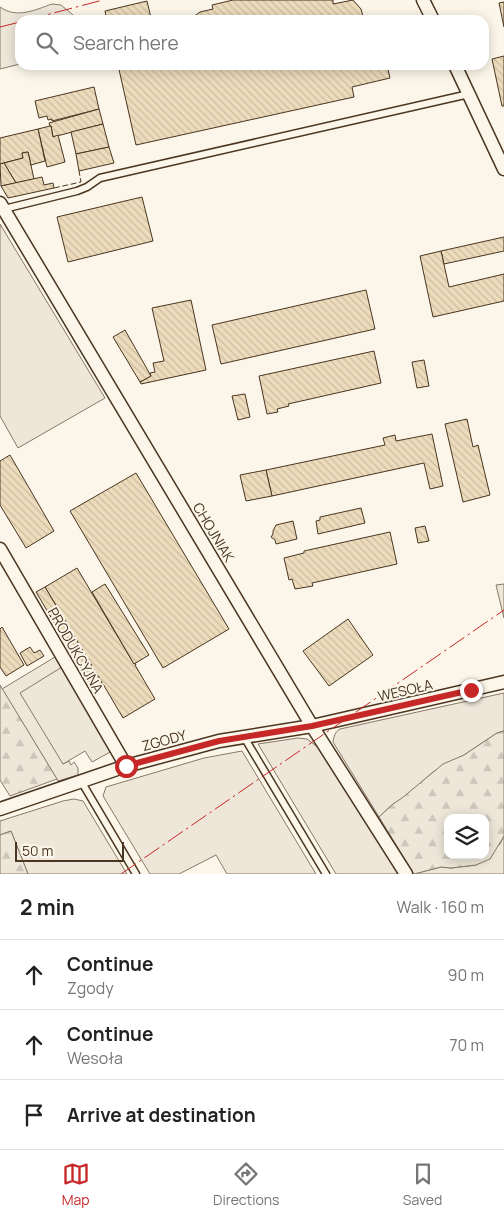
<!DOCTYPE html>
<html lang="en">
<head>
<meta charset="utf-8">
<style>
  :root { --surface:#fff; --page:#f6f6f6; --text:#222; --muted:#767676; --line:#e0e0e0; --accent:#c62828 }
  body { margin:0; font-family:Manrope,sans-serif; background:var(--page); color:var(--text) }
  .controls { position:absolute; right:15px; bottom:15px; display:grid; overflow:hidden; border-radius:10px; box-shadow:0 2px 12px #0003 }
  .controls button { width:45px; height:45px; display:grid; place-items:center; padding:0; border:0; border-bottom:1px solid var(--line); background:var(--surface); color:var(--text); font:25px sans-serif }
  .scale { position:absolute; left:15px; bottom:12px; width:109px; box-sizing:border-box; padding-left:5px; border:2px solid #4a3520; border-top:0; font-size:14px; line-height:18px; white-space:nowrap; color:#4a3520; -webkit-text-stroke:4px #fbf6e9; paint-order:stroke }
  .stop { position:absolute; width:15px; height:15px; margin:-11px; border:4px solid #c62828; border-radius:50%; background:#fff }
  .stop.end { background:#c62828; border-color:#fff; box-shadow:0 1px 5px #0008 }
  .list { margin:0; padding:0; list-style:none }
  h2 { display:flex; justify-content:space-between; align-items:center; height:65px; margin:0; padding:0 20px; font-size:21px }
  h2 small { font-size:16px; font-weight:400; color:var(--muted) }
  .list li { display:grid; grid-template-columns:32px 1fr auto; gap:15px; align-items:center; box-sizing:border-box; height:70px; padding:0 20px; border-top:1px solid var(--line) }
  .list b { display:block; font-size:19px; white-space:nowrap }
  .list p { margin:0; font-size:16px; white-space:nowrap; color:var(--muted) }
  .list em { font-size:16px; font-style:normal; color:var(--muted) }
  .icon { flex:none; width:28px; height:28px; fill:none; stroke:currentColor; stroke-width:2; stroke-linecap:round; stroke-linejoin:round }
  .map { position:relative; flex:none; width:504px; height:874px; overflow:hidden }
  .search { position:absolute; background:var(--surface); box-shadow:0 2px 12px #0003; left:15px; right:15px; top:15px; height:55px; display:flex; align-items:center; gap:12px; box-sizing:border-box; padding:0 18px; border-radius:15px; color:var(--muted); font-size:19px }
  .sheet { height:275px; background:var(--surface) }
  nav { display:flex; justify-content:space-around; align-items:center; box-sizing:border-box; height:70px; border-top:1px solid var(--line); background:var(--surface); font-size:14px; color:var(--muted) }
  nav a { display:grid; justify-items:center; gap:2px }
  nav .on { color:var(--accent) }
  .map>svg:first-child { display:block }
  .green { fill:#ede6d9; stroke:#887966 }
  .forest { fill:url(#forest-firs); stroke:#887966; fill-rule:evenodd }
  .parking { fill:#ede7d9; stroke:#887966 }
  .building { fill:url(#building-back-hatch); stroke:#4a3520 }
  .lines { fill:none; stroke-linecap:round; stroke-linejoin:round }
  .lane-casing { stroke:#4a3520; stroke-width:9 }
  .street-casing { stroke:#4a3520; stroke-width:15 }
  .lane { stroke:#fbf6e9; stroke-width:6 }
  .street { stroke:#fbf6e9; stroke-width:12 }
  .fence { stroke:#4a3520; stroke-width:1; stroke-dasharray:6 2.5; stroke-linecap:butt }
  .power { stroke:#c62828; stroke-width:1; stroke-dasharray:18 4 2.5 4; stroke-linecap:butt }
  .route { stroke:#c62828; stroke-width:6 }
  .labels { text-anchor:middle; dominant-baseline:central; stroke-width:4; stroke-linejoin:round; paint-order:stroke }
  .street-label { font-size:14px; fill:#4a3520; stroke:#fbf6e9 }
</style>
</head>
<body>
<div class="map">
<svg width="504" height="874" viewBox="0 0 504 874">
  <defs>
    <pattern id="forest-firs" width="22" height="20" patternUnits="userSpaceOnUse" patternTransform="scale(1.25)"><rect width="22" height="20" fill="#ede6d9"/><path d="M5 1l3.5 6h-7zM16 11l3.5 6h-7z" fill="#cdc6ba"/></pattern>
    <pattern id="building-back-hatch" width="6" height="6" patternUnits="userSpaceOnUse" patternTransform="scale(1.25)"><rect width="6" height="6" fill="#ecdcbc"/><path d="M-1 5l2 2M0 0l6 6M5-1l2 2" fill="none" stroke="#ccbda1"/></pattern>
  </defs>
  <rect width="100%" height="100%" fill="#fbf6e9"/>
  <g class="green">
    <path d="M52,4L61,5L73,15L75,20H20V64L0,69V7C17,19 35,10 52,4Z"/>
    <path d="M0,224L105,398L18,448L0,416Z"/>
    <path d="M504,584V618L496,585Z"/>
    <path d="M55,657L62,667L63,764L69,761L71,765L74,762L78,768V775L58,781L2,689Z"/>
    <path d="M504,693V731L497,733L464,755L433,772L402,799L393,804L379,817L333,742C334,736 335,732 340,729Z"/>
    <path d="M298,738L307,739L319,748L399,874H336L258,744Z"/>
    <path d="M242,751L316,874H227L216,855L179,874H150L103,796L106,787L204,758Z"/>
    <path d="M74,799L83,801L127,874H28L11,831L0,835V821L63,801Z"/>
    <path d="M504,836V874H414L441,867L451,868L476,865L500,844Z"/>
  </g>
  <g class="forest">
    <path d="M0,685L57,779L10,796L0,780Z"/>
    <path d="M504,731V836L490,859L476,865L451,868L441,867L414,874L379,817L393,804L402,798L443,764L464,755L497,733ZM448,818H485V855H448Z"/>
    <path d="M11,831L28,874H0V835Z"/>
  </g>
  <path class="parking" d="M62,667L112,751L92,762L85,751L63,764L20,693Z"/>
  <g class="building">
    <path d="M233,0H333V4L353,0L361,9L364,20H189L200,12L213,9L212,5Z"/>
    <path d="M147,1L151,18L145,20H107L105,11Z"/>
    <path d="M504,2V27L499,3Z"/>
    <path d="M504,56V106H502L492,59Z"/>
    <path d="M118,65H387L390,78L352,87L354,97L136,145Z"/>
    <path d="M94,87L99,109L52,121V119L48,120L47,116L39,118L35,101Z"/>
    <path d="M99,109L103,124L53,137L51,126H50L49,123Z"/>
    <path d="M103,124L109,147L76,154L71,132Z"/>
    <path d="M50,126H51L53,137L58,135L65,162L47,167L38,129Z"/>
    <path d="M38,129L45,161L31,165L28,152L22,153L23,158L0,164V138Z"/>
    <path d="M109,147L114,163L79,171L76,154Z"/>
    <path d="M28,152L34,179L16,183L4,163L23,158L22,153Z"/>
    <path d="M4,163L16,183L1,186L0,164Z"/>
    <path d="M42,177L44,185L53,183L54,188L8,198L1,186Z"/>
    <path d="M142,197L153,241L68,262L57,217Z"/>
    <path d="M504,237V251L444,264L441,251Z"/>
    <path d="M441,251L449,287L504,274V301L433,317L420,256Z"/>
    <path d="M366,290L375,329L221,364L212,325Z"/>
    <path d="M191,300L206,370L141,384L140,382L151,376L150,373L155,372L153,363L164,361L152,308Z"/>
    <path d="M125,330L151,376L140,382L113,337Z"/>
    <path d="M374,351L381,383L288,404L289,406L277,409L278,412L267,414L259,376Z"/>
    <path d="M424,360L429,386L417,388L412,362Z"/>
    <path d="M245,394L250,417L238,420L232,396Z"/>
    <path d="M467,419L473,447L478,445L490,495L463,502L445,424Z"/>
    <path d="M432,434L443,486L430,489L424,463L272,496L266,470L385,445L383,438L395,435L396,441Z"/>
    <path d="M10,455L54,531L26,548L0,505V461Z"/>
    <path d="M266,470L272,496L246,501L240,475Z"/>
    <path d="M136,473L229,629L163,668L70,511Z"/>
    <path d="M361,508L365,523L318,534L316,521L320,520V517Z"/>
    <path d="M293,521L297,539L276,544L275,540L271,537L273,534V531L276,525Z"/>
    <path d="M425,526L429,541L418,543L415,528Z"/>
    <path d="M390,532L397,564L312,583L313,586L295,589L292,579L289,580L284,558L304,553V551Z"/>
    <path d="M77,568L134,664L135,663L136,665H135L155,699L123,718L103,684L102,685V683L45,587Z"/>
    <path d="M105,584L149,655L134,664L92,592Z"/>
    <path d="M45,587L102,683L93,688L36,592Z"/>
    <path d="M348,619L373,655L329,686L303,651Z"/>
    <path d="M2,627L24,665L6,676L0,667V629Z"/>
    <path d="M30,647L34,653L40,650L44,656L27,666L20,653Z"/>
  </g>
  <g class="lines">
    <g class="lane-casing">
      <g id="lane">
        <path d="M4,209L77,191L87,187L100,178L469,94"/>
        <path d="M244,737L326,874"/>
        <path d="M81,781L136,874"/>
      </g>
    </g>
    <g class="street-casing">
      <g id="street">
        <path d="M423,0L433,20"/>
        <path d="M455,65L504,169"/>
        <path d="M0,203L312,726L406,874"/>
        <path d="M0,549L126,766"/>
        <path d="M0,809L126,766L219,741L312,726L504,682"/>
      </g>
    </g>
    <use href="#lane" class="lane"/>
    <use href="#street" class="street"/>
    <path class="fence" d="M54,188L81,182L79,171"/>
    <g class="power">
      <path d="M27,20L103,0"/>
      <path d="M0,27L20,22"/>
      <path d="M121,874L504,610"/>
    </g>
  </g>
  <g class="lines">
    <path class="route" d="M126,766L219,741L312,726L471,690"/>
  </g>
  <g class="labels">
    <g class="street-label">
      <text transform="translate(214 532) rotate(59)">CHOJNIAK</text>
      <text transform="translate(76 650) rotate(60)">PRODUKCYJNA</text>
      <text transform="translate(405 690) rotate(-13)">WESOŁA</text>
      <text transform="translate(164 740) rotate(-15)">ZGODY</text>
    </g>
  </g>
</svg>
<div class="controls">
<button><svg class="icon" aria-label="layers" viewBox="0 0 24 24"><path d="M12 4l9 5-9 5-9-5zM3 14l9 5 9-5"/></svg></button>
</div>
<div class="scale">50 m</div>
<div class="stop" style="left:126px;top:766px"></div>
<div class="stop end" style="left:471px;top:690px"></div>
<div class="search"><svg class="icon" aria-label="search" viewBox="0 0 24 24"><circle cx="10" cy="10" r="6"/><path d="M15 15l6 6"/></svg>Search here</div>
</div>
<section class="sheet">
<h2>2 min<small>Walk · 160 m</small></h2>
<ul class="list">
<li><svg class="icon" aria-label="ahead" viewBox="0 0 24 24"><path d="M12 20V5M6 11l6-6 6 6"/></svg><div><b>Continue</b><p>Zgody</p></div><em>90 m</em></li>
<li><svg class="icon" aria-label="ahead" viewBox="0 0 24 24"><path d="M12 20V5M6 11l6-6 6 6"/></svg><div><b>Continue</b><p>Wesoła</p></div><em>70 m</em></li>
<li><svg class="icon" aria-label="arrive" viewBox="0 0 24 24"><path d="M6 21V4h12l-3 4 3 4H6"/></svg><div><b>Arrive at destination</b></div></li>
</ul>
</section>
<nav>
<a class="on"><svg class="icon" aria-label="map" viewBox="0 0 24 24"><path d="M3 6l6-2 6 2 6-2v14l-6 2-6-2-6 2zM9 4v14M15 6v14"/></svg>Map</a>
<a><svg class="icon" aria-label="directions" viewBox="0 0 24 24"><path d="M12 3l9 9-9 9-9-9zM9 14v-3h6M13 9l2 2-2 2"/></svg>Directions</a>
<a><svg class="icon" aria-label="saved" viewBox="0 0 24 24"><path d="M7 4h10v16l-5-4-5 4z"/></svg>Saved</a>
</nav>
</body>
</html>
